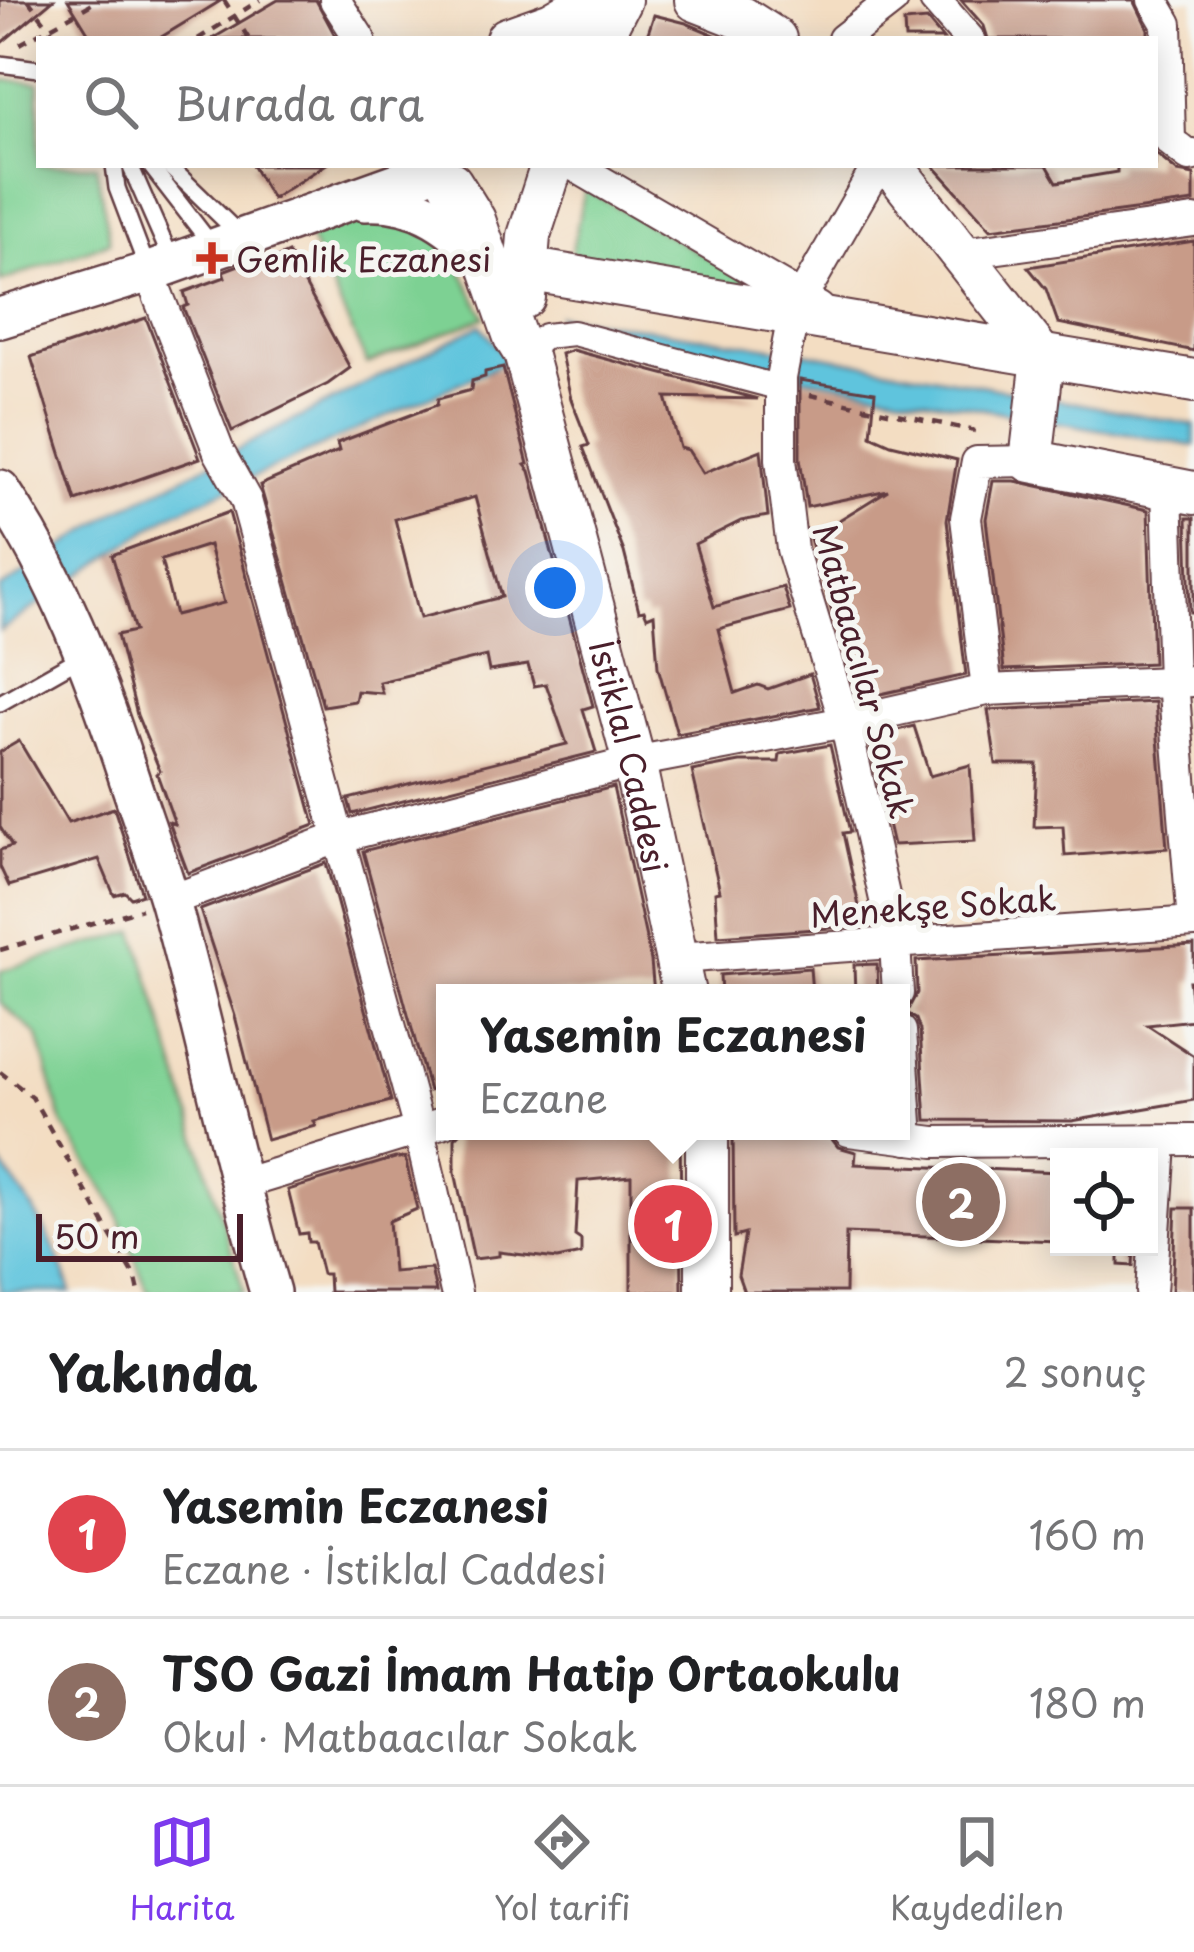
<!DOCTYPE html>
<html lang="tr">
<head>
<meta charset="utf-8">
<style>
  :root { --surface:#fff; --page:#f2f2f2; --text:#202124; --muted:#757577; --line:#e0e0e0; --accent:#7c3aed }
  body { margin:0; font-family:"Playpen Sans",sans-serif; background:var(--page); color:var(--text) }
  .controls { position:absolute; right:36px; bottom:36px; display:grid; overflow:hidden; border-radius:0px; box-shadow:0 6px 30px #0003 }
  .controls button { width:108px; height:108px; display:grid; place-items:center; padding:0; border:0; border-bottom:3px solid var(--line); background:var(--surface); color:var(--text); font:60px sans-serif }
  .scale { position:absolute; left:36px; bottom:30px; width:207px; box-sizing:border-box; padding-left:12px; border:6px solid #4a1f2b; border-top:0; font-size:33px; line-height:42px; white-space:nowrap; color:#4a1f2b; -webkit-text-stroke:9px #f6f6f2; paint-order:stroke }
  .you { position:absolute; left:555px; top:588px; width:42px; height:42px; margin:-30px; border:9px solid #fff; border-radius:50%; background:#1a73e8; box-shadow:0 0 0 18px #1a73e833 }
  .badge { display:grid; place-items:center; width:78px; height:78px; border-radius:50%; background:var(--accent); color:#fff; font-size:39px; font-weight:700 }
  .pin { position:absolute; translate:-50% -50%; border:6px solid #fff; box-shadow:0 3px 12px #0006 }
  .popup { position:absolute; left:436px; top:984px; width:474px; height:156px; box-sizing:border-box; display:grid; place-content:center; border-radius:0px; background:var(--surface); filter:drop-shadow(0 3px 9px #0005); font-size:39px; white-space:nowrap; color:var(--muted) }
  .popup b { font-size:45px; color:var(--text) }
  .popup::after { content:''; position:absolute; left:50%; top:100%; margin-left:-24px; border:24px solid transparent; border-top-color:var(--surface) }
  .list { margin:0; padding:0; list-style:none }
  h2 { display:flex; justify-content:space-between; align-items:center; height:156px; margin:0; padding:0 48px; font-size:51px }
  h2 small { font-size:39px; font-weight:400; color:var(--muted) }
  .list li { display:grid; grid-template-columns:78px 1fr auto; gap:36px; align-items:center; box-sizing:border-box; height:168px; padding:0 48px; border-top:3px solid var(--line) }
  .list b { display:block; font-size:45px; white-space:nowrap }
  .list p { margin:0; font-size:39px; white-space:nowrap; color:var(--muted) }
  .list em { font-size:39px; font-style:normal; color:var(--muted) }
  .icon { flex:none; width:66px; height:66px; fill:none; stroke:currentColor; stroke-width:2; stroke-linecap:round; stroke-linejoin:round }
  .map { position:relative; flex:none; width:1194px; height:1292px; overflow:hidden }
  .search { position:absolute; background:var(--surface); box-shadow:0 6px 30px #0003; left:36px; right:36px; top:36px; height:132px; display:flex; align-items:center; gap:30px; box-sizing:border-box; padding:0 42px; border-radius:0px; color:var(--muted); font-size:45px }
  .sheet { height:492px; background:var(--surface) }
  nav { display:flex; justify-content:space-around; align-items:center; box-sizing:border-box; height:168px; border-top:3px solid var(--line); background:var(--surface); font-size:33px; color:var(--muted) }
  nav a { display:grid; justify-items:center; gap:6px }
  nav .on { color:var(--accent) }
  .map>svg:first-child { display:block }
  .green { fill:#7dd193; stroke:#64785f; stroke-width:3 }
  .water { fill:#5fc4dd; stroke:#547284; stroke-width:3 }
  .building { fill:#c89b88; fill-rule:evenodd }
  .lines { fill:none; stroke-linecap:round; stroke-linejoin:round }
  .service-casing { stroke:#633c42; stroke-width:20 }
  .pedestrian-casing { stroke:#633c42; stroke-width:28 }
  .minor-casing { stroke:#633c42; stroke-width:34 }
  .tertiary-casing { stroke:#633c42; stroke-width:44 }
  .secondary-casing { stroke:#633c42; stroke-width:46 }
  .path { stroke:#633c42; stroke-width:4.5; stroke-dasharray:9 9; stroke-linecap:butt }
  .service { stroke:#fff; stroke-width:15 }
  .pedestrian { stroke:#fff; stroke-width:24 }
  .minor { stroke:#fff; stroke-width:30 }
  .tertiary { stroke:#fff; stroke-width:39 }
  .secondary { stroke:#fff; stroke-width:42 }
  .poi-dot { fill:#c8321e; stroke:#f6f6f2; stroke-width:4.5 }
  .labels { text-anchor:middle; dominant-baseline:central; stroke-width:10; stroke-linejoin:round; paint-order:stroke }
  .poi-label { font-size:33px; fill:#4a1f2b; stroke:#f6f6f2; text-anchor:start }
  .street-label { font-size:33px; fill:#4a1f2b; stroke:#f6f6f2 }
</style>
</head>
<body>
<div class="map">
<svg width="1194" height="1292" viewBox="0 0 1194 1292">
  <rect width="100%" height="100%" fill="#f6f6f2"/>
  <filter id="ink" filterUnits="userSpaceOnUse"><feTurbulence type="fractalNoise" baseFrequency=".00833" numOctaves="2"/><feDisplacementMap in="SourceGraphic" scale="24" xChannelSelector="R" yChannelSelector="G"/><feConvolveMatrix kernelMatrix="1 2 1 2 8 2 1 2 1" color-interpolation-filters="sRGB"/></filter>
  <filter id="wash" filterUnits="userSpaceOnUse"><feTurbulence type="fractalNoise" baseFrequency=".004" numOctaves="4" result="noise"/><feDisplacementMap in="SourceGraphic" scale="48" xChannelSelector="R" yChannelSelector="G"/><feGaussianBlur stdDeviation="2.7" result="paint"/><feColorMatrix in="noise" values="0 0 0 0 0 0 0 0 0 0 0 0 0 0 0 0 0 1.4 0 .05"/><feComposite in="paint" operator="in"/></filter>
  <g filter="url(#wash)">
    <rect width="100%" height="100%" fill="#f3ddc2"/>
    <g class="green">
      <path d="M7,80L39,83V165H96L110,242L0,282V82Z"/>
      <path d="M585,189L777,296L570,259Z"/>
      <path d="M361,218H418L442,232L485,317L367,364L307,233Z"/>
      <path d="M135,931L244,1292H148L114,1205L63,1125L38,1036L0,1002V971Z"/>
    </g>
    <g class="water">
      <path d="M558,315L804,352L1194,425V446L557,334Z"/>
      <path d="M480,325L508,361L168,516L0,631V589L117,511Z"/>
      <path d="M0,1163C33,1203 55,1243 71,1292H0Z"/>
    </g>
    <g id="blocks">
      <g class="building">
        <path d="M0,0H53L0,44Z"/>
        <path d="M68,0H222L158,39H92Z"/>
        <path d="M278,0H316L337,39H212Z"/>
        <path d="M961,0H1134L1148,29V39H988L984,26Z"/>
        <path d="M654,15L686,23L717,36V39H646Z"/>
        <path d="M927,20L943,39H905L904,22Z"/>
        <path d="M1155,153L1178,172L1194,175V202L991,229L933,165H1047L1057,182L1117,172V165H1155Z"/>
        <path d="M252,165H325L272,199Z"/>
        <path d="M1194,241V351L1058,323L1046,289L1028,267Z"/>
        <path d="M288,253L350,368L328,384L232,431L183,307L188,305L184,292L225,277L223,271L252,260L256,268Z"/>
        <path d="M146,318L200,458L76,501L31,357Z"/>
        <path d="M572,350L758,399L666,397L680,448L688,450L703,473L761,450L768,516L741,521L695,544L714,607L783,587L790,610L718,629L735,693L758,685L768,689L810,674L820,707L677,734L658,667L654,614L647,617L644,610L639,611L624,552L583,447L589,445L571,399L561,354Z"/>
        <path d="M503,368L528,464L525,465L530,471L593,706L583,709L596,752L352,814L348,799L567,744L546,684L534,686L528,665L489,671L486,656L379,682L382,693L357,691L355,701L323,706L260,485L339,451L337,443L437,405L438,399L471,390L472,381L485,377V372ZM475,497L502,597L420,618L395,519Z"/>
        <path d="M800,380L875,392L871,435L891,444L957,460L947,520L966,675L858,699L810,538L888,490L807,507L800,458Z"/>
        <path d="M993,481H1015L1148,510L1153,663L1004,670L986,519Z"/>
        <path d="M229,512L315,825L188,873L169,822L175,824L157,774L160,771L137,715L117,635L135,631L112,555ZM209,545L224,603L175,615L161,560Z"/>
        <path d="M1187,518H1194V612H1190Z"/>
        <path d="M1155,702L1167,848L1065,856L1063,826L1034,827L1037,764H996L988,710Z"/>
        <path d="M914,726L930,776L970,765L975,841L893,845L868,737Z"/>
        <path d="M19,741L68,823L114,808L142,894L131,898L125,892L114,895L99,859L9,886L0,867V850L12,846L0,827V752Z"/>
        <path d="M830,745L850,832L843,833L862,920L858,926L718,936L715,892L720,891L692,771L740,762H779L780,754Z"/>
        <path d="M613,787L651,961L654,993H445V1087L429,1091L363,851Z"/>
        <path d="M326,863L391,1101L314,1121L316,1126L267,1140L235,1016L200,910Z"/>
        <path d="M1194,945V981H1189L1194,1020L1147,1025L1194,1056V1100L1072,1121L926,1120L920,1030L916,1019L906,1013L917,993L916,961Z"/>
        <path d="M877,964L878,993H855L854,965Z"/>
        <path d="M810,968L812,993H721L720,975Z"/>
        <path d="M462,1131H680L682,1292H631V1176L578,1181L575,1236L581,1240V1254L557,1259L499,1252V1256L474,1259L455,1172V1138Z"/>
        <path d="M733,1131L802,1132L801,1138H831L838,1147L856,1152L855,1164L1059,1172V1241L846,1233L845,1292H744L738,1275L745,1234L734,1237Z"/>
        <path d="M395,1158H405L417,1209L389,1221L393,1272L431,1269L436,1292H329L328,1274H322L314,1242H308L307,1233L299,1234L288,1190Z"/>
        <path d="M1176,1208H1194V1292H1172Z"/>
        <path d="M1119,1247H1134L1133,1266L1119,1265Z"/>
      </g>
    </g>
  </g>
  <g filter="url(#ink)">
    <use href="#blocks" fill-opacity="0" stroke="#633c42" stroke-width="3"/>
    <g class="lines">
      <g class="service-casing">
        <g id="service">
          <path d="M0,64L39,69"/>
          <path d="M114,165L117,188L148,270"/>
          <path d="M130,165L172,261"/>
          <path d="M150,165L214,248"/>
          <path d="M168,165L239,234"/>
          <path d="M0,703L81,657"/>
        </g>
      </g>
      <g class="pedestrian-casing">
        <path id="pedestrian" d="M525,353L545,336L573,333L781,388"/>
      </g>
      <g class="minor-casing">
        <g id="minor">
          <path d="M335,0L360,39"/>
          <path d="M935,0L969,39"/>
          <path d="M1153,0L1167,24L1170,141L1189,156L1194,155"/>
          <path d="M843,39L893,0"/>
          <path d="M573,165L819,308"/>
          <path d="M893,165L870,179L794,311L781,378V459L792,549L845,722L895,944L898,993"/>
          <path d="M963,253L1194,221"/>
          <path d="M149,272L219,452L246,500L419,1130L456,1292"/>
          <path d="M1167,488L1173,682L1193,922"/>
          <path d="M987,690L966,518L977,462L1031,461"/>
          <path d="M169,901L340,837L634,762L845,722L987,690L1194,681"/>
          <path d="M677,958L1194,922"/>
          <path d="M901,1031L908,1139"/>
          <path d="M849,1131L934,1142L1194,1140"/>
          <path d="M238,1185L445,1122"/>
          <path d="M1151,1292L1161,1143"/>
        </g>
      </g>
      <g class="tertiary-casing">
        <g id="tertiary">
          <path d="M365,201C421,198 453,227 491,263"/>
          <path d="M0,318L149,272L439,168"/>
          <path d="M0,490C59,578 94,672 127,772C141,815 157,858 170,902C206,1032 232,1163 270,1292"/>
        </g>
      </g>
      <g class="secondary-casing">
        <g id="secondary">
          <path d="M696,0L742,18L775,39"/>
          <path d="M507,39L552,23L592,0"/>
          <path d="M600,39L620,0"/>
          <path d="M891,165L1043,358"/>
          <path id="s1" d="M451,183L474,220L515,337L525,353L634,762L684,993"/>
          <path d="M526,269L1194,381"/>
          <path d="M524,297L529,236L552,165"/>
          <path d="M1043,358L1031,461L1194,493"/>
          <path d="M707,1131V1292"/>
        </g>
      </g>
      <g class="path">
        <path d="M28,0L58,39"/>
        <path d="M224,0L249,39"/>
        <path d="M198,39L260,0"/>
        <path d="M20,44L99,0"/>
        <path d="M810,395L975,431"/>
        <path d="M0,950L141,909"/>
        <path d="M0,1072L32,1097L136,1279L139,1292"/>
      </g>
      <use href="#service" class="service"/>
      <use href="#pedestrian" class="pedestrian"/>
      <use href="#minor" class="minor"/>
      <use href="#tertiary" class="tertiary"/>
      <use href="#secondary" class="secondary"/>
    </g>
  </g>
  <path class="poi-dot" d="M206 240h12v12h12v12h-12v12h-12v-12h-12v-12h12z"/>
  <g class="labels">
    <g class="poi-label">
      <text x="236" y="258">Gemlik Eczanesi</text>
    </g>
    <g class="street-label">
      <text transform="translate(865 671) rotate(75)">Matbaacılar Sokak</text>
      <text stroke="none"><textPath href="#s1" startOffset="603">İstiklal Caddesi</textPath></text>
      <text transform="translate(933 905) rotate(-4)">Menekşe Sokak</text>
    </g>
  </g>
</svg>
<div class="controls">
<button><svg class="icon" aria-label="locate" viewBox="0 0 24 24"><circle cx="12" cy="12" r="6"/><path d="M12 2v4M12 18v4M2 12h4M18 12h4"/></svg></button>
</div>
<div class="scale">50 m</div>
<div class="you"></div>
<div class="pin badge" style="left:673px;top:1224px;background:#e0444e">1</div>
<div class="popup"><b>Yasemin Eczanesi</b>Eczane</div>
<div class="pin badge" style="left:961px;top:1202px;background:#8d6e63">2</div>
<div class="search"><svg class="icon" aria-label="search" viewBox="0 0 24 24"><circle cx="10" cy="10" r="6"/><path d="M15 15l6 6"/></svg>Burada ara</div>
</div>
<section class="sheet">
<h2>Yakında<small>2 sonuç</small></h2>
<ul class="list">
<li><span class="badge" style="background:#e0444e">1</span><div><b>Yasemin Eczanesi</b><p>Eczane · İstiklal Caddesi</p></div><em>160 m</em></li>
<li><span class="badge" style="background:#8d6e63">2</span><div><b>TSO Gazi İmam Hatip Ortaokulu</b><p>Okul · Matbaacılar Sokak</p></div><em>180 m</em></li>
</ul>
</section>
<nav>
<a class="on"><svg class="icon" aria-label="map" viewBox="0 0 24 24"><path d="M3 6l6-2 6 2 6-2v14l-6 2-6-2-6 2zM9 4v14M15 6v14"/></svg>Harita</a>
<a><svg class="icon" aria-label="directions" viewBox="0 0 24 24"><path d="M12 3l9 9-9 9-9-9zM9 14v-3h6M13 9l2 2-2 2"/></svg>Yol tarifi</a>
<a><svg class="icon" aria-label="saved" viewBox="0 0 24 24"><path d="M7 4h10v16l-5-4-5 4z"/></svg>Kaydedilen</a>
</nav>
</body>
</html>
